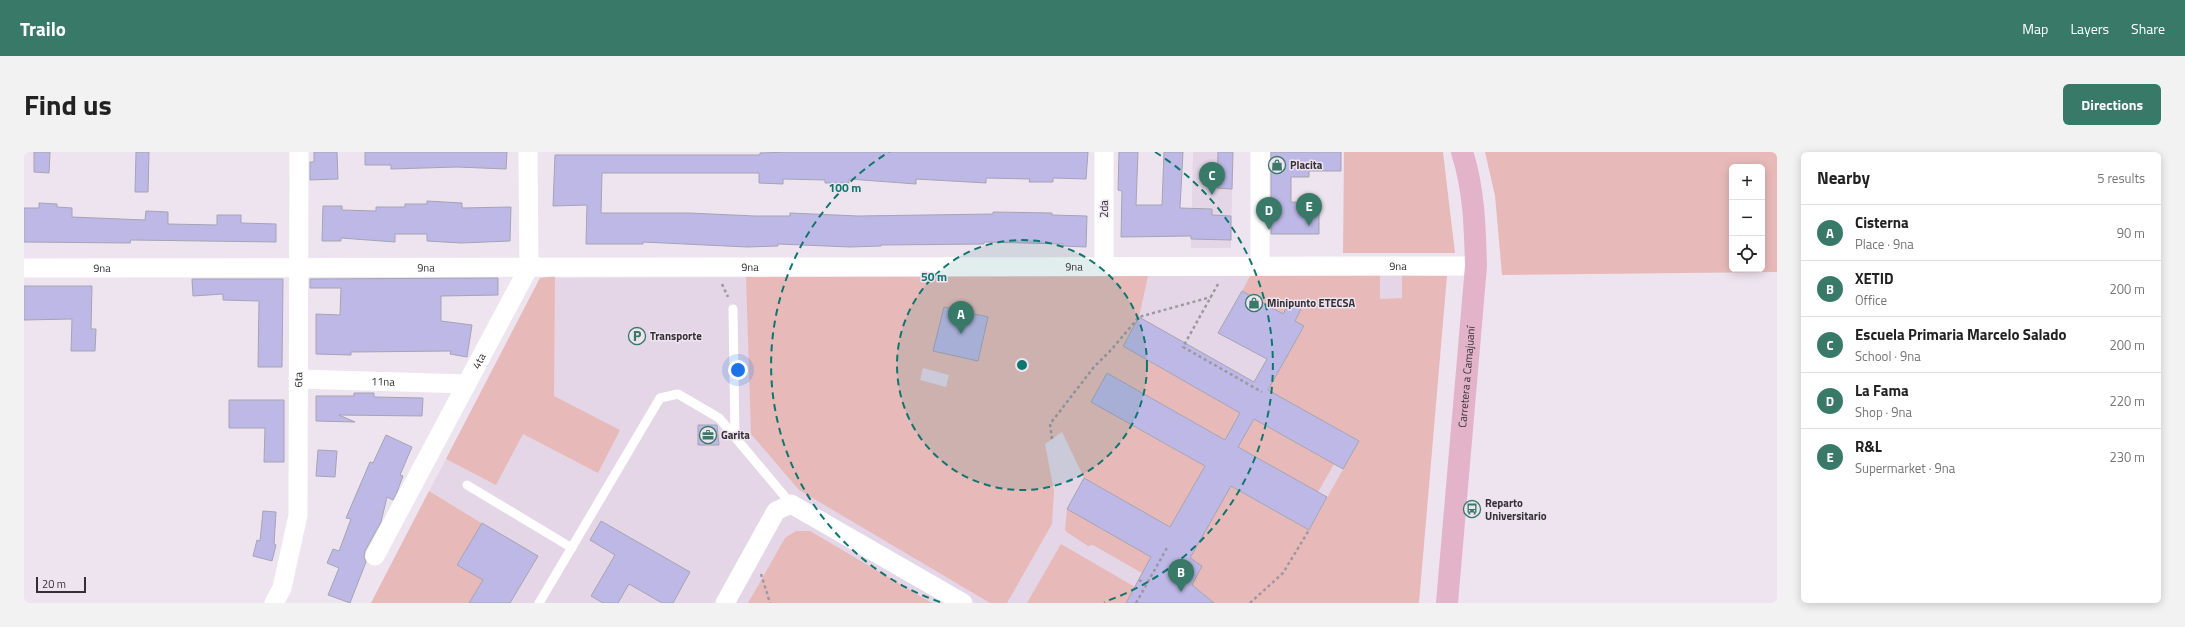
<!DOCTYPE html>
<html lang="en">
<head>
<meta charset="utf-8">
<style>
  :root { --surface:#fff; --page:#f2f2f2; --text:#222; --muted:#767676; --line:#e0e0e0; --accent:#397968 }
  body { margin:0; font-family:"Titillium Web",sans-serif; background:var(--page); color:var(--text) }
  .controls { position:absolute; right:12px; top:12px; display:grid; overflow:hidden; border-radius:6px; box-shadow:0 2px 10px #0003 }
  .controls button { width:36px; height:36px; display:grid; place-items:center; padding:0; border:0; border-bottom:1px solid var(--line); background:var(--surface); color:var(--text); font:20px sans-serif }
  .scale { position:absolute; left:12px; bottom:10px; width:50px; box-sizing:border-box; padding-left:4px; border:2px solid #343035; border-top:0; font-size:11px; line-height:14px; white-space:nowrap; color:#343035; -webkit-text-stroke:3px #eee4f0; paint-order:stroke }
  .you { position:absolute; left:714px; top:218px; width:14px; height:14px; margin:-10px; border:3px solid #fff; border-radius:50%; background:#1a73e8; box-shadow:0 0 0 6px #1a73e833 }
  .badge { display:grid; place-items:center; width:26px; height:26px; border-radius:50%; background:var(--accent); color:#fff; font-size:13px; font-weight:700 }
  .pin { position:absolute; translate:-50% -33px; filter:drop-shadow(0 1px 2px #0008) }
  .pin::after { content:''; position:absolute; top:21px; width:14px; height:12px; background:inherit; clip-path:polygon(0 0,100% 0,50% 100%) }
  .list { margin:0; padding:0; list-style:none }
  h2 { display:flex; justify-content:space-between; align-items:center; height:52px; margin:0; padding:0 16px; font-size:17px }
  h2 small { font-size:13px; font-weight:400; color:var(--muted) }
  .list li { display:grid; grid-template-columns:26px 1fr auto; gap:12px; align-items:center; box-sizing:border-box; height:56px; padding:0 16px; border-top:1px solid var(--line) }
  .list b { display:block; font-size:15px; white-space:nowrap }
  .list p { margin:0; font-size:13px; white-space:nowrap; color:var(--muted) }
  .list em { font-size:13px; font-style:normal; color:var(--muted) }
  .icon { flex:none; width:22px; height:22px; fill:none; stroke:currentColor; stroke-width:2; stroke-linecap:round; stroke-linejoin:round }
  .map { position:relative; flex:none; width:1753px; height:451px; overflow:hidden; border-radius:6px }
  header { display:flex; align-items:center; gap:24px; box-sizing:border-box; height:56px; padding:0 20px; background:var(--accent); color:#fff }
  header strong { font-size:19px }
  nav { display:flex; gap:22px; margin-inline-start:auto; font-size:14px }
  .intro { display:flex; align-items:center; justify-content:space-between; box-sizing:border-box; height:96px; padding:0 24px }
  h1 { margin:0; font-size:28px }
  .button { padding:10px 18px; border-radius:6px; background:var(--accent); color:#fff; font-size:14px; font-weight:700 }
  main { display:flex; gap:24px; padding:0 24px }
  aside { flex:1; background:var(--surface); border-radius:6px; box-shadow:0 2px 10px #0003 }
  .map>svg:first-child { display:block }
  .built { fill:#e4d6e7 }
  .green { fill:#e7bab9; fill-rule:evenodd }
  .building { fill:#beb8e6; stroke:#a5a4b1 }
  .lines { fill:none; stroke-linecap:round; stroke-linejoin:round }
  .path { stroke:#9f97a0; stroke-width:2.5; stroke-dasharray:3 3; stroke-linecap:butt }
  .lane { stroke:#fff; stroke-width:9 }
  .street { stroke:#fff; stroke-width:19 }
  .primary { stroke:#e3b3ca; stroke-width:22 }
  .ring { fill:none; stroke:#0f766e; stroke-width:2; stroke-dasharray:7 5 }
  .labels { text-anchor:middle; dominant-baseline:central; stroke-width:3; stroke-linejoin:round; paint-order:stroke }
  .poi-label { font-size:11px; font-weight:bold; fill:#343035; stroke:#eee4f0; text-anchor:start }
  .street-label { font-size:11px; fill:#343035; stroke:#eee4f0 }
  .centre { fill:#0f766e; stroke:#eee4f0; stroke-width:2 }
  .ring-label { font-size:12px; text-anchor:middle; font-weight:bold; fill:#0f766e; stroke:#eee4f0; stroke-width:3; stroke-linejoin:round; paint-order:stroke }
</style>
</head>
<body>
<header>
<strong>Trailo</strong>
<nav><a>Map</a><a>Layers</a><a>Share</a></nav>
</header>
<div class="intro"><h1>Find us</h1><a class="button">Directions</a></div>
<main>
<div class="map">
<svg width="1753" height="451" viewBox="0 0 1753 451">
  <rect width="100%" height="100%" fill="#eee4f0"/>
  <g class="built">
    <path d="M1169,0H1209L1207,96H1167Z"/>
    <path d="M1378,123L1395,451H347L516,126Z"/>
  </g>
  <g class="green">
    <path d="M1320,0H1419L1431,101H1319Z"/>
    <path d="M1461,0H1753V120L1478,123L1471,44ZM1708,15H1738V117H1708Z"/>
    <path d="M1356,123V147L1378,146V123L1423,124L1395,451H1190L1150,419L1207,334L1285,378L1335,289L1244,238L1280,174L1271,169L1278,155L1267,149L1259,162L1218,139L1226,124Z"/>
    <path d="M531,124L530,244L596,278L574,321L499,282L472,333L422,307L516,126Z"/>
    <path d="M1124,124L1115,165L1099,194L1216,261L1201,288L1083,221L1067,250L1181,314L1146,375L1060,326L1038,280L1021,292L1030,339L1028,372L983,451H966L775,338L727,282L722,125ZM899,216L925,223L922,235L896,228Z"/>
    <path d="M1230,267L1310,312L1294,340L1214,295Z"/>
    <path d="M405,339L459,372L433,413L459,428L445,451H347Z"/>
    <path d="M1043,357L1127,405L1118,421L1069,393L1064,394L1044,381L1041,378Z"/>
    <path d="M772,379H786L908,451H724L761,386Z"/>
    <path d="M1037,392L1111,435L1102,451H1003Z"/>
  </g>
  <g class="building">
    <path d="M10,0H26L25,21L10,20Z"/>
    <path d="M112,0H125L124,40H111Z"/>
    <path d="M290,0H313L314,27L286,28V10H290Z"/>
    <path d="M341,0H483L482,17L433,15L367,17V13H341Z"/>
    <path d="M766,0H1064L1062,27L1029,26V30H1005L1006,27L962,26V31L892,27V32L825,27V31H801V28L759,27V32L735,31V21H578L577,61H665L731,64H766V61L834,64L969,62V60L1028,61V63L1063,64L1062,95L1039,94V92L960,90V92L857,93V94L826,95L754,92V94L723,95L619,90V92H562L563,53L529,54L531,3H736V1Z"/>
    <path d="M1095,0H1114L1112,53H1138L1140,0H1159L1156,56L1188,57V63L1207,64V88L1167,87V84L1097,85L1098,39L1094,38Z"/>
    <path d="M1194,0H1209L1208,37L1193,36Z"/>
    <path d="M1247,0H1317V19H1285V25H1267V50L1295,51V82H1247Z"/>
    <path d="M403,49L438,51V56L487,55L486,89L437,91L403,89V82H371V90L317,86V89H298L299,54H318V58L352,59V55H381V52H403Z"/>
    <path d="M15,51L33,52V55L48,56V65L121,68L122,59L144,60V72L193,73V63H217V71L252,72V90L107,88L106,91L0,90V56H15Z"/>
    <path d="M474,126V143L417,144V169L448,173L443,205L426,202L427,199L327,200V203L292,202V162L316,163L317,136H286V127Z"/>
    <path d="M168,127H259L258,215H234L235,149L199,148V142L169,144Z"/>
    <path d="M0,134H68L67,177H72L71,199H47L48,167L0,168Z"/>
    <path d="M1218,139L1259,162L1267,149L1278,155L1271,169L1280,174L1244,238L1335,289L1319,317L1230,267L1214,295L1303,345L1285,378L1207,334L1166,406L1178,414L1168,433L1190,451H1102L1127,405L1043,357L1060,326L1146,375L1181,314L1067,250L1083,221L1201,288L1216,261L1099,194L1115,165L1230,230L1243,207L1194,181Z"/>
    <path d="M920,155L964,165L954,209L909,199Z"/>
    <path d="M330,241H350V245L399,246L398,264L315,263L331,270L292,269V244H330Z"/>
    <path d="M205,248H260V310H240L241,276H205Z"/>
    <path d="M674,273H693L695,293H674Z"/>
    <path d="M362,283L388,295L376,323L379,324L373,340L369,348L363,345L357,370L341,399L340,405L342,410L326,451L304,443L315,416L303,411L309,397L315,399L327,367L322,366L346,310L349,311Z"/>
    <path d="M294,298L313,299L311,325L292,324Z"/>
    <path d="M239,359L252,360L250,392L252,393L248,409L229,404L233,388L236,389Z"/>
    <path d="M577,369L666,420L649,451H638L605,432L594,451H579L567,444L591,403L566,388Z"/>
    <path d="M458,371L514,404L486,451H445L459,428L433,413Z"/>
  </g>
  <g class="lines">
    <g class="path">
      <path d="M698,132L704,145"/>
      <path d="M1194,132L1159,195L1238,240"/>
      <path d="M1028,287L1026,272L1070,215L1087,198L1115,165L1187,145"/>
      <path d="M737,422L746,451"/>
      <path d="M1115,428L1122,432"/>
      <path d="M1112,451L1144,394"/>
      <path d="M1226,451L1259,421L1285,378"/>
    </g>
    <g class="lane">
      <path d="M709,157L711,285"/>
      <path d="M443,333L548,396"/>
      <path d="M515,451L636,246L654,242L695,266L767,352"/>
    </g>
    <g class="street">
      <path d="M1080,0V114"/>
      <path d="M1236,114V0"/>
      <path id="s1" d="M0,116L1452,114"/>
      <path id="s2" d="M274,227L443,232"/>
      <path id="s3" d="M351,404L505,115L504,0"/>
      <path id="s4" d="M250,451L258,436L274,363L275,0"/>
      <path d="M701,451L752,359L767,352L939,451"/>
    </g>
    <path class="primary" id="s5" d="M1423,451L1452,114C1451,75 1450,37 1438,0"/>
  </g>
  <circle cx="998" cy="213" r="125" fill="#0f766e" fill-opacity=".12"/>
  <g class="ring">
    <circle cx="998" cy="213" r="125"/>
    <path d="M916 450A251 251 0 0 1 865 0M1131 0A251 251 0 0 1 1080 450"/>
  </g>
  <defs>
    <g id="shop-ring" transform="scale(0.9)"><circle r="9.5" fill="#eee4f0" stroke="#397968" stroke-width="1.5"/><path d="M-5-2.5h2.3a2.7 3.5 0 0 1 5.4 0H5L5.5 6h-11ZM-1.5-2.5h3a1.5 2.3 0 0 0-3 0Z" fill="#397968"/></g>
    <g id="parking-ring" transform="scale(0.9)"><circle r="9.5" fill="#eee4f0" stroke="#397968" stroke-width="1.5"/><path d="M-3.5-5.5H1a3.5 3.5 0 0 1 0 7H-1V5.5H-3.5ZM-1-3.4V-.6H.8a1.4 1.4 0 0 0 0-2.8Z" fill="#397968"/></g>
    <g id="office-ring" transform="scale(0.9)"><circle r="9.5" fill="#eee4f0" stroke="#397968" stroke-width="1.5"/><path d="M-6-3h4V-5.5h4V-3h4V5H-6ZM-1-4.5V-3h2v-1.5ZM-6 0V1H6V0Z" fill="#397968"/></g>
    <g id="bus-ring" transform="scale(0.9)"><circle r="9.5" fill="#eee4f0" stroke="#397968" stroke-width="1.5"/><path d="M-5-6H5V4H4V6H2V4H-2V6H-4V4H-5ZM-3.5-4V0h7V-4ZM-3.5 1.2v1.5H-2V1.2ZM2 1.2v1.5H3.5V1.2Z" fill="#397968"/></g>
  </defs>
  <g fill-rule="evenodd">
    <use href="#shop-ring" x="1253" y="13"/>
    <use href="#shop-ring" x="1230" y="151"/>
    <use href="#parking-ring" x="613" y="184"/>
    <use href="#office-ring" x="684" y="283"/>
    <use href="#bus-ring" x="1448" y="357"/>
  </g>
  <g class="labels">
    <g class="poi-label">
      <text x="1266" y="13">Placita</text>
      <text x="1243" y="151">Minipunto ETECSA</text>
      <text x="626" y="184">Transporte</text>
      <text x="697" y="283">Garita</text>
      <text x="1461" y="351">Reparto<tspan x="1461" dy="13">Universitario</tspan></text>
    </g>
    <g class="street-label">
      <text transform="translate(1080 57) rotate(-90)">2da</text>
      <text stroke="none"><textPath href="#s1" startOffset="1050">9na</textPath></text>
      <text stroke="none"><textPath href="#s1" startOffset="1374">9na</textPath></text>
      <text stroke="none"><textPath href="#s1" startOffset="726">9na</textPath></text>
      <text stroke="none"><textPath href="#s1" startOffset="78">9na</textPath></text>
      <text stroke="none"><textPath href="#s1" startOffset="402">9na</textPath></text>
      <text stroke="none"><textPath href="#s3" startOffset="221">4ta</textPath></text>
      <text stroke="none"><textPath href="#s5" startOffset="227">Carretera a Camajuaní</textPath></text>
      <text stroke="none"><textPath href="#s4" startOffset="227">6ta</textPath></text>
      <text stroke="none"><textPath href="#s2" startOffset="85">11na</textPath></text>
    </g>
  </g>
  <circle cx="998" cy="213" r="6" class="centre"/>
  <g class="ring-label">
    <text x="821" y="40">100 m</text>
    <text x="910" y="129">50 m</text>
  </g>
</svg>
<div class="controls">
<button>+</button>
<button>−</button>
<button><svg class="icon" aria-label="locate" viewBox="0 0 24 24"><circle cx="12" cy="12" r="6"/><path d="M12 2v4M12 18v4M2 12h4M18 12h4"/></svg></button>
</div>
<div class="scale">20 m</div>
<div class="you"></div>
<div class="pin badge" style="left:937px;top:182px">A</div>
<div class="pin badge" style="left:1157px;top:440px">B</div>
<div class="pin badge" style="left:1188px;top:43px">C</div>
<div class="pin badge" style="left:1245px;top:78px">D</div>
<div class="pin badge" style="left:1285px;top:74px">E</div>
</div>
<aside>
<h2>Nearby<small>5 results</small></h2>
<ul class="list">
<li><span class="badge">A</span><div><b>Cisterna</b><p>Place · 9na</p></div><em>90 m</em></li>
<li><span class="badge">B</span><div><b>XETID</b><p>Office</p></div><em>200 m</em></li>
<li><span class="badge">C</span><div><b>Escuela Primaria Marcelo Salado</b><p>School · 9na</p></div><em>200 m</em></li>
<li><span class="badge">D</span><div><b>La Fama</b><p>Shop · 9na</p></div><em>220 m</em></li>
<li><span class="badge">E</span><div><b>R&amp;L</b><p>Supermarket · 9na</p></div><em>230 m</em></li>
</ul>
</aside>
</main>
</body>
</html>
